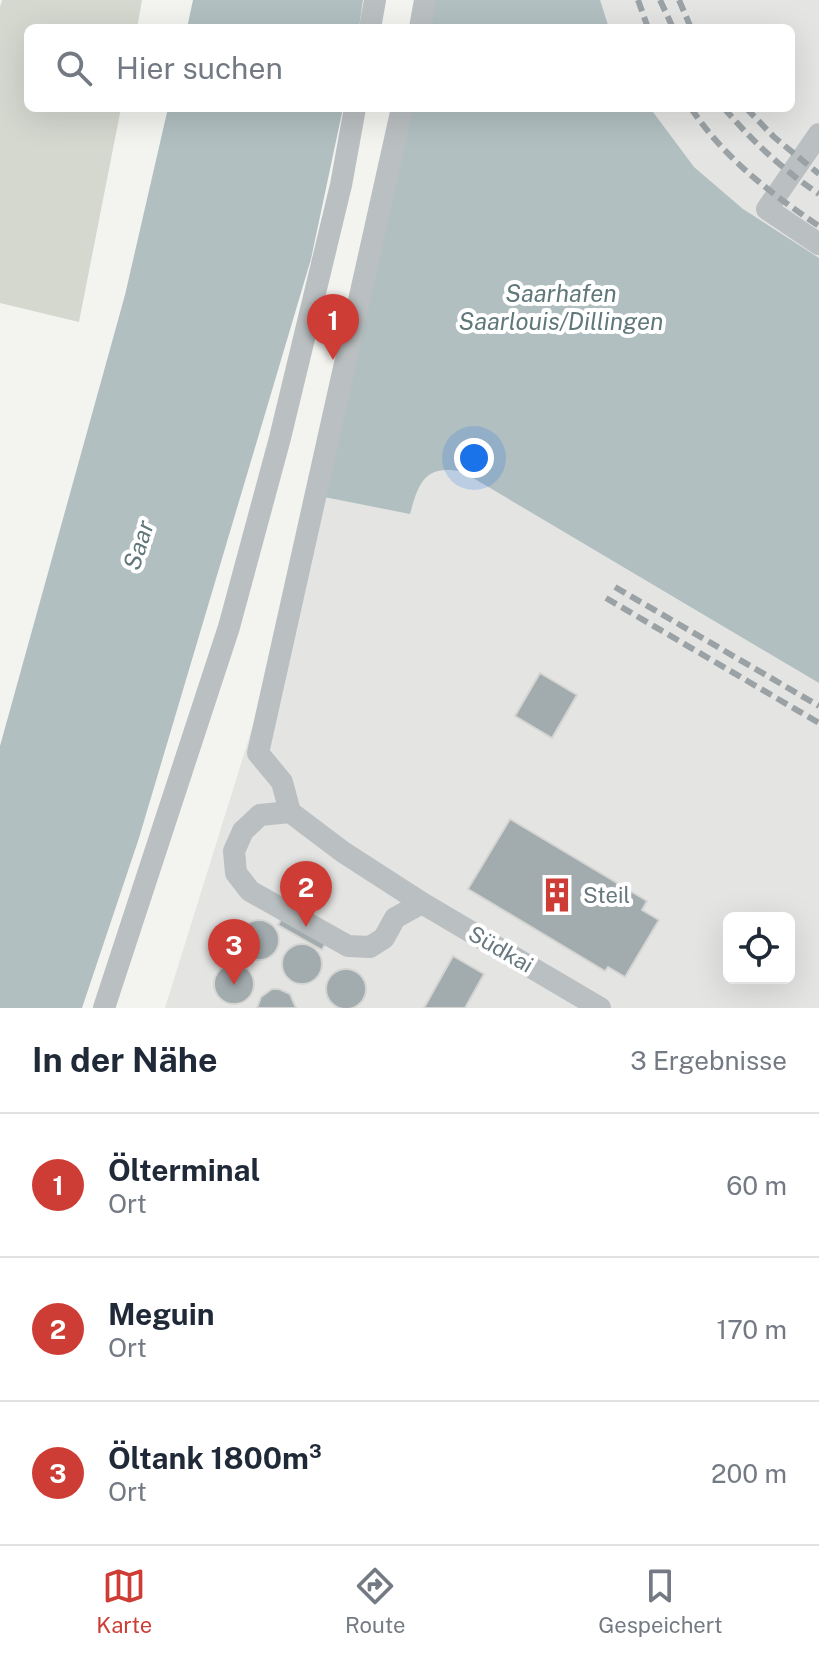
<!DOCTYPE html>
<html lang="de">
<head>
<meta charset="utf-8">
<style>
  :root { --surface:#fff; --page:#f2f2f3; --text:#1f2937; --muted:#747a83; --line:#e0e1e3; --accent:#ce3d35 }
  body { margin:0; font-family:"Public Sans",sans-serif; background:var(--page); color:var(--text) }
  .controls { position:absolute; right:24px; bottom:24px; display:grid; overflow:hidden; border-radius:12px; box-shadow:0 8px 32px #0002 }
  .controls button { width:72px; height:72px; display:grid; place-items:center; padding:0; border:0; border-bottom:2px solid var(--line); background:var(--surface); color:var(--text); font:40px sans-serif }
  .you { position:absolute; left:474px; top:458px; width:28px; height:28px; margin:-20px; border:6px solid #fff; border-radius:50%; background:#1a73e8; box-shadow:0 0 0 12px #1a73e833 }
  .badge { display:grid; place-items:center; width:52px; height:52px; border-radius:50%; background:var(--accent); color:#fff; font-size:26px; font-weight:700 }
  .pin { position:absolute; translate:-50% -66px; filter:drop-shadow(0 2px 4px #0008) }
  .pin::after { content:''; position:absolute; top:42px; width:28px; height:24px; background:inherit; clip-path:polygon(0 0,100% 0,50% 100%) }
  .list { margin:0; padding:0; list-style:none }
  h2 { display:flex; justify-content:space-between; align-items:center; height:104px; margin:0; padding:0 32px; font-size:34px }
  h2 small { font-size:26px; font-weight:400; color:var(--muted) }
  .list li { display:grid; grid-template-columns:52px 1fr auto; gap:24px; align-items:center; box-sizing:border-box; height:144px; padding:0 32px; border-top:2px solid var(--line) }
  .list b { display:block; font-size:30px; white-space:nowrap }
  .list p { margin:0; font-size:26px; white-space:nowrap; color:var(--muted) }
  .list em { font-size:26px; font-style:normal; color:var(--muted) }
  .icon { flex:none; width:44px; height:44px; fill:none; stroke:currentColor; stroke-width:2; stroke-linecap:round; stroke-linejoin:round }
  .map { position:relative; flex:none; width:819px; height:1008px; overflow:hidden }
  .search { position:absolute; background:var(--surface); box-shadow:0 8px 32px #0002; left:24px; right:24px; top:24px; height:88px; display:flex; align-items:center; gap:20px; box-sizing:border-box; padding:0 28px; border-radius:12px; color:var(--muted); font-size:30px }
  .sheet { height:536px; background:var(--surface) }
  nav { display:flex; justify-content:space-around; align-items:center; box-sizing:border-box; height:112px; border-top:2px solid var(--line); background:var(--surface); font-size:22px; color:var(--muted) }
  nav a { display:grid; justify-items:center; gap:4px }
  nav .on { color:var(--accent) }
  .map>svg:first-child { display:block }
  .built { fill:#e4e4e3; fill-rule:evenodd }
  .green { fill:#d4d8cf }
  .water { fill:#b1bfc0 }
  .building { fill:#a2abae; stroke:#d4d4d2; stroke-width:2 }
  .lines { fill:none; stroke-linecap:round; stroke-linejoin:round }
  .minor { stroke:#babfc1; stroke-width:22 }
  .rail { stroke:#9ba2a5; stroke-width:6; stroke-dasharray:12 6; stroke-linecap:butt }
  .labels { text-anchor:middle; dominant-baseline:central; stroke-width:8; stroke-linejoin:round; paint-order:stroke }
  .poi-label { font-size:22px; fill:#66777d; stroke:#fff; text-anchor:start }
  .street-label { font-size:22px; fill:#66777d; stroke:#fff }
  .water-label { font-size:24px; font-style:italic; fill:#61787b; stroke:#fff }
</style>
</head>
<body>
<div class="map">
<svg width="819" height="1008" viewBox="0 0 819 1008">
  <rect width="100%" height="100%" fill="#f3f3f0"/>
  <path class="built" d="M457,0H819V1008H165L324,497L428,108H791V28H449ZM729,918H789V978H729Z"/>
  <path class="green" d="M2,0H142L137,28H28V108H121L79,322L0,303V7Z"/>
  <g class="water">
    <path d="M193,0H363L359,28H187Z"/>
    <path d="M433,0H600L609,28H429Z"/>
    <path d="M168,108H343L311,259L139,838L82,1008H0V746L125,295Z"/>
    <path d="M410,108H650L694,167L743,209L819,258V683L463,472C425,464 419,482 410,514L324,497Z"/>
  </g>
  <g class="building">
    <path d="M540,673L577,695L552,738L515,716Z"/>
    <path d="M510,819L647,901L642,910L659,920L625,977L608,967L605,971L468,889Z"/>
    <path d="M290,903L334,928L322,950L278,925Z"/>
    <circle cx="259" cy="940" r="20"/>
    <circle cx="302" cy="964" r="20"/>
    <path d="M453,956L484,974L465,1008H424Z"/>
    <circle cx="234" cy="984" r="20"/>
    <circle cx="346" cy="989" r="20"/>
    <path d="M272,989H279L290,994L296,1008H257L261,997Z"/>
  </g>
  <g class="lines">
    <g class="minor">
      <path d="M370,28L375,0"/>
      <path d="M420,28L425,0"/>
      <path d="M819,134L767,209L819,244"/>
      <path d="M290,812L282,782L258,753L402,108"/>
      <path d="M422,903L395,918L384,938L370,947L348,946L250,891L236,873L234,851L243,831L260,815L290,812L343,852L422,903L600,1008"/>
      <path d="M104,1008L229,627L280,438L341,185L355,108"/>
    </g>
    <g class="rail">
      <path d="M638,0L648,28"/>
      <path d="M660,0L673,28"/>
      <path d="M679,0L691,28"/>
      <path d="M691,108C724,158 770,193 819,226"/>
      <path d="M724,108C752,141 783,170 819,194"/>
      <path d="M746,108L774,137L819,174"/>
      <path d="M615,587L819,706"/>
      <path d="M606,598L819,723"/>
    </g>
  </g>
  <defs>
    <g id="building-bare" transform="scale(2.76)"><path d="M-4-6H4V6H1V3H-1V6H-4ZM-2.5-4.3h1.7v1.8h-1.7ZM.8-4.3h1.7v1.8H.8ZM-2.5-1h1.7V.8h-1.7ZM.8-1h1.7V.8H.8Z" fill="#ce3d35" stroke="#fff" stroke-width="2.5" paint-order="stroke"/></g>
  </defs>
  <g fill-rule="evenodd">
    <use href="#building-bare" x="557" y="895"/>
  </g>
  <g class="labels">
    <g class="poi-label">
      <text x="583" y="895">Steil</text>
    </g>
    <g class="street-label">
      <text transform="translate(501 949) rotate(30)">Südkai</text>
    </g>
    <g class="water-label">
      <text x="561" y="293">Saarhafen<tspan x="561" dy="28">Saarlouis/Dillingen</tspan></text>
      <text transform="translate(138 545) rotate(-72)">Saar</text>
    </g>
  </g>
</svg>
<div class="controls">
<button><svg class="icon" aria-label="locate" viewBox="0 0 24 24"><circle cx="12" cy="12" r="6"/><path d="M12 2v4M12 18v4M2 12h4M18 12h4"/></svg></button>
</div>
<div class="you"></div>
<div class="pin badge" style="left:333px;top:360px">1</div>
<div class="pin badge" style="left:306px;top:927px">2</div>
<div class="pin badge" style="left:234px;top:985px">3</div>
<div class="search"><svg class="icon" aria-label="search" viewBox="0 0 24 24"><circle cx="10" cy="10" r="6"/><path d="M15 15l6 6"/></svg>Hier suchen</div>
</div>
<section class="sheet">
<h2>In der Nähe<small>3 Ergebnisse</small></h2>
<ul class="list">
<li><span class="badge">1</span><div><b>Ölterminal</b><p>Ort</p></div><em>60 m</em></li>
<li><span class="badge">2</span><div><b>Meguin</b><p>Ort</p></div><em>170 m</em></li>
<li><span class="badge">3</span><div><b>Öltank 1800m³</b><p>Ort</p></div><em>200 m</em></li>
</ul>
</section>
<nav>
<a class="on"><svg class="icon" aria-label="map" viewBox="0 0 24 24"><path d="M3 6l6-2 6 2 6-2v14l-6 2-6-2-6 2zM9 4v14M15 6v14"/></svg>Karte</a>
<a><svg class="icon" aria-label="directions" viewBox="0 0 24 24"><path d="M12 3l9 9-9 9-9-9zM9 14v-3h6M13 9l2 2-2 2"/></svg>Route</a>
<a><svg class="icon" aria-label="saved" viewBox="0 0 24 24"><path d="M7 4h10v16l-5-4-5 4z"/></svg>Gespeichert</a>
</nav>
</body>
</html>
